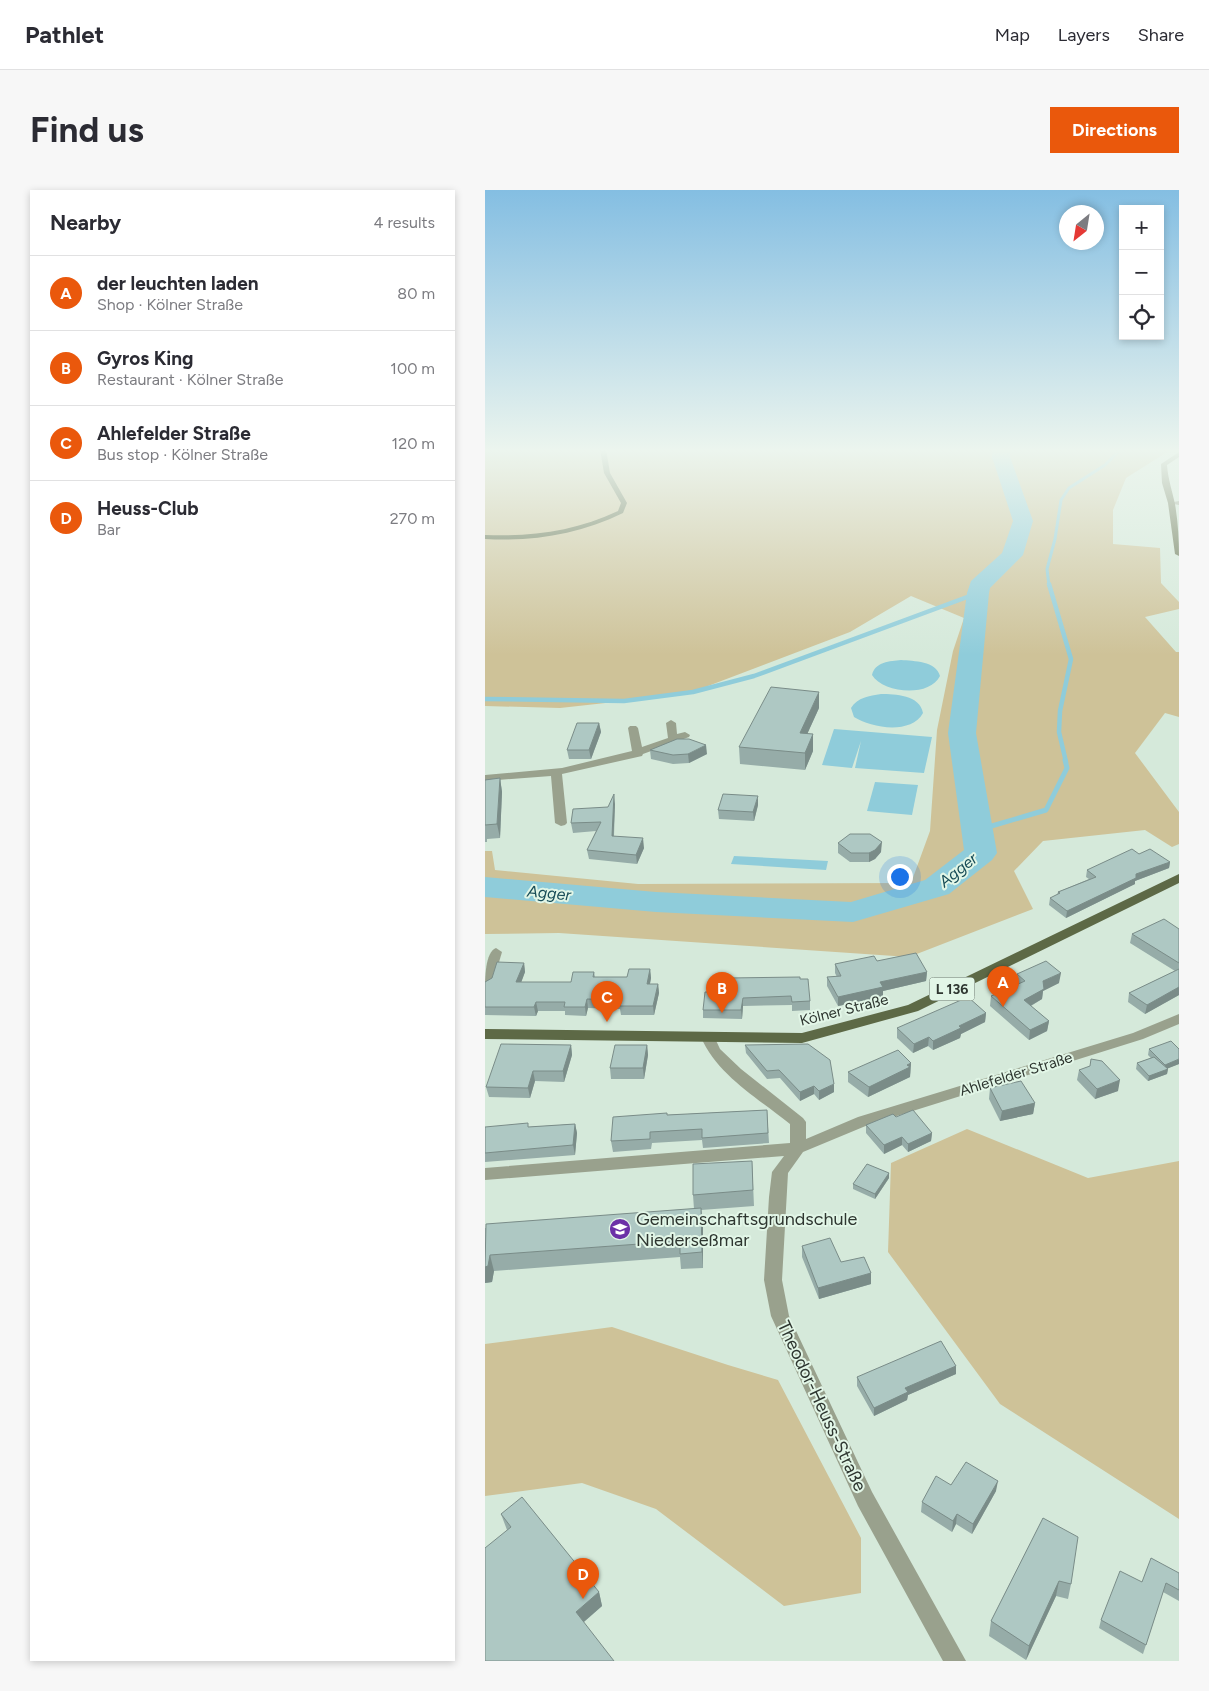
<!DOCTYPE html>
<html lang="en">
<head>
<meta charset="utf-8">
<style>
  :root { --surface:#fff; --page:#f7f7f7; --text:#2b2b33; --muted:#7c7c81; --line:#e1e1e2; --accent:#ea580c }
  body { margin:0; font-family:Figtree,sans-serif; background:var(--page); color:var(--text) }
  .controls { position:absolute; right:15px; top:15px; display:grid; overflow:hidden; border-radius:0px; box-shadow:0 2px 8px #0003 }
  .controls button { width:45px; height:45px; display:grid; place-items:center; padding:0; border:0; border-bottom:1px solid var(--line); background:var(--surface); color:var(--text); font:25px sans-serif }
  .compass { position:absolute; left:574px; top:15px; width:45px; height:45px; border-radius:50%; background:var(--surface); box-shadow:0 2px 8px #0003; rotate:210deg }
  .you { position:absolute; left:414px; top:686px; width:18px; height:18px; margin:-12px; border:4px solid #fff; border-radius:50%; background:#1a73e8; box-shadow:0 0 0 8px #1a73e833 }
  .badge { display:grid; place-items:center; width:32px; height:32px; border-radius:50%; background:var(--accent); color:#fff; font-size:16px; font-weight:700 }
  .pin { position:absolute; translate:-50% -41px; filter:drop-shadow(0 1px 2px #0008) }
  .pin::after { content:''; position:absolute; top:26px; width:18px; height:15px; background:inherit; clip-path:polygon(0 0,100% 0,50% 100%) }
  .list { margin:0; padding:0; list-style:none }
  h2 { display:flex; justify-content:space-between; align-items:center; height:65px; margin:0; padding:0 20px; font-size:21px }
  h2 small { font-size:16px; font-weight:400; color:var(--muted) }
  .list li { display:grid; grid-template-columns:32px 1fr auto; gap:15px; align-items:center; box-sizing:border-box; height:75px; padding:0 20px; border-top:1px solid var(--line) }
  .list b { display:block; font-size:19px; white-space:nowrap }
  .list p { margin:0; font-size:16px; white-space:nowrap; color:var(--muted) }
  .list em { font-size:16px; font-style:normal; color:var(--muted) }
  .icon { flex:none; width:28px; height:28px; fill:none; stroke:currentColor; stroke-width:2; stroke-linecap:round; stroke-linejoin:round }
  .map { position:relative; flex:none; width:694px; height:1471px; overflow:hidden; border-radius:0px }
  header { display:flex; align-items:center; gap:30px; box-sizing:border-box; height:70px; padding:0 25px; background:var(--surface); border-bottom:1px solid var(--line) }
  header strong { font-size:24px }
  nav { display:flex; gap:28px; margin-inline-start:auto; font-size:18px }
  .intro { display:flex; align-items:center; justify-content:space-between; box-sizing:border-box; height:120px; padding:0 30px }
  h1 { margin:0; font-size:35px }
  .button { padding:12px 22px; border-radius:0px; background:var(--accent); color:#fff; font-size:18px; font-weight:700 }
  main { display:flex; gap:30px; padding:0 30px }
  aside { flex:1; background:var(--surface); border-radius:0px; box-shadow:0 2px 8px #0003 }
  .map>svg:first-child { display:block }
  .green { fill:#cec298 }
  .water { fill:#8fccda }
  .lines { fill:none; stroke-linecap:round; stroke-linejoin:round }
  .stream-far2 { stroke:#8fccda; stroke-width:3 }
  .stream-far1 { stroke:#8fccda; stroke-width:4.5 }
  .stream { stroke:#8fccda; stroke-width:5 }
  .river { fill:#8fccda; fill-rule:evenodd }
  .minor { fill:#99a18d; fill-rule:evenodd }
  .major { fill:#5d6946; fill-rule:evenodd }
  .wall { fill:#96aca8 }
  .shaded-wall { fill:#7a8c88 }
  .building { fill:#aec8c3; stroke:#7a8c88 }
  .labels { text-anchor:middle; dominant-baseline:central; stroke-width:4; stroke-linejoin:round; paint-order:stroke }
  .shield { fill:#e2f6e7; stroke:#647067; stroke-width:1 }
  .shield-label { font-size:14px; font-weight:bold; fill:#2e3630 }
  .street-label { font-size:15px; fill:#2e3630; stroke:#e2f6e7 }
  .water-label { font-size:16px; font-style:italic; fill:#174c57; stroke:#e2f6e7 }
  .near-poi-label { font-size:18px; fill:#2e3630; stroke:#e2f6e7; text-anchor:start }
  .near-street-label { font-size:18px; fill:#2e3630; stroke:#e2f6e7 }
</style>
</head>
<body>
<header>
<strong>Pathlet</strong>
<nav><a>Map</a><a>Layers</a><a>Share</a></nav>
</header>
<div class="intro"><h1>Find us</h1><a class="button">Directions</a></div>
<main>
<aside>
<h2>Nearby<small>4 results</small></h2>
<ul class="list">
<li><span class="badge">A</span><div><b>der leuchten laden</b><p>Shop · Kölner Straße</p></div><em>80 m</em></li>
<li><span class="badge">B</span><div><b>Gyros King</b><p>Restaurant · Kölner Straße</p></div><em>100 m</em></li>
<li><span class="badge">C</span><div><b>Ahlefelder Straße</b><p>Bus stop · Kölner Straße</p></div><em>120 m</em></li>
<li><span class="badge">D</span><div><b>Heuss-Club</b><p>Bar</p></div><em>270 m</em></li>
</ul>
</aside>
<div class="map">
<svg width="694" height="1471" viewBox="0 0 694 1471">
  <rect width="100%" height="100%" fill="#d5e9da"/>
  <g class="green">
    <path d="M0,259H687L641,288L628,320V354L675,358L676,393L694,412V419L660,427L691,462H694V527L680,523L650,563L694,622V654L687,657L660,640L558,651L529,681L548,719L424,767L74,743L0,744V661H7L10,680L153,694L426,693L445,641L452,540L468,461L479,428L426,406L365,442L202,504L75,518L0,516Z"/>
    <path d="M482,939L603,988L694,971V1329L515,1214L403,1062L406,973Z"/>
    <path d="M127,1137L243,1175L293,1190L376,1348V1403L299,1416L171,1319L97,1293L0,1306V1154Z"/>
  </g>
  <g class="water">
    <path d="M416,470C429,471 451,471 455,486C444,508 398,503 387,485C390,472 405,471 416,470Z"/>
    <path d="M396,504C410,504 435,505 438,523C426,545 386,538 369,527L366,518C373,507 384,506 396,504Z"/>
    <path d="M349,539L447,547L439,583L370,578L376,551L367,578L337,575Z"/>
    <path d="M390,592L433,595L427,625L382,621Z"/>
    <path d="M249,666L343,671L341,680L246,674Z"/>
  </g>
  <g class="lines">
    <path class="stream-far2" d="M564,396L562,379L570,349L576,310L584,298L620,275L636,259"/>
    <g class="stream-far1">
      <path d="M564,394L586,469L575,521L574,542L581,572"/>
      <path d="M0,509L139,511L208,502L269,486L493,403"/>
    </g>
    <path class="stream" d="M493,640L561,620L582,578L580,570"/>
    <path class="river" d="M507,259H525V267L548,331L538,365L505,398L504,403L491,543L512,663L507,670L464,704L368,732L171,722L0,707V687L171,702L366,712L440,690L479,660L463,543L482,403L486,391L517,363L528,331L507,267Z"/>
    <g class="minor">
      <path d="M694,311V315L683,313Z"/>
      <path d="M186,530L191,533L192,544L200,542L205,545L204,547L158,564L157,566L77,584L82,633L80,635L76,636L70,633L66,586L0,591V585L77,578L147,561L143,538L145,536H151L153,538L157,557L183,548L181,533Z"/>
      <path d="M11,758L17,762L7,796L0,800C0,789 0,762 11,758Z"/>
      <path d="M694,824V834L658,849L383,935L318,962L303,983L297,1090L304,1126L387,1302L481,1471H458L373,1316L286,1126L279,1090L284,1007L287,982L299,966L0,990V978L305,953V934C274,909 232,885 216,847L218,844H228L235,859L256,879L318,928L321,932V949L373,927L648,843Z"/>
    </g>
    <g class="major">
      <path d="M115,259H121L125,283L142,313L138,323C95,344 48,352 0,349V345C46,347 91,341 133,321L136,313L119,283Z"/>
      <path d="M694,262V267L682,275C683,289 687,300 690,314C693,332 694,349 694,366L690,364L683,313L677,293L676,274Z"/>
      <path d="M694,684V693L433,821L317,853L0,849V839L317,843L423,815Z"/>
    </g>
  </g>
  <g class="wall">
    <path d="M334,518L322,544H328V561L320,580L255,574L254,557Z"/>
    <path d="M114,533L116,542L106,569H84L82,560Z"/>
    <path d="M165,560L222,564L204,573L188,574L166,569Z"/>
    <path d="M15,588L17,602L15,648L2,649V652H0V590Z"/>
    <path d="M130,614L129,646L159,658L152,674L104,669L102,660L111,641L88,643L86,633Z"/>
    <path d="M273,615L269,631L234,629L233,620Z"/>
    <path d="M353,653L396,662L390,669L384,672H365L353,663Z"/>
    <path d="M654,664L685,672L684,678L650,691V694L581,728L564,715L565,708L572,705L573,702L604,689L601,687L602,680Z"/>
    <path d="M694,739V805L660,824L643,812L644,803L690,781L645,753L647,744Z"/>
    <path d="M392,771L442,782L441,791L398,801V807L353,816L342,796V787H352L350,783V774Z"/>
    <path d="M39,773L40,782L36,792H86L109,782L110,787H142L165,779L166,788L165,794H173L174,803L169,825H136L135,819L103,818L101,826L80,825V821H53L51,826L0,825V792Z"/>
    <path d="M532,784L574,793L558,801L557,809L546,816L564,831L562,841L544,850L505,816L506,806L531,795Z"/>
    <path d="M315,789L325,811V820L307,821V815L258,816L257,829L218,828V820L241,802Z"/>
    <path d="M501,823L500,832L476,844L475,848L448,860L443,856L428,863L412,848V838Z"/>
    <path d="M86,855L87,865L79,892L50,891L45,908L4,907L1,897Z"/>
    <path d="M162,855L163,865L159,889H126L125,878Z"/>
    <path d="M260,855L349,902L334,910L329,904L315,911L295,888L282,889L261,863Z"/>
    <path d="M664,859L694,874L683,878L682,884L663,891L651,879L652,873L666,868L663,865Z"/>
    <path d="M426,873L425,887L383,907L363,892V882Z"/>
    <path d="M594,880L633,901L610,909L592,890Z"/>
    <path d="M505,898L550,913L548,924L515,931L504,909Z"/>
    <path d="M282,920L284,953L218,958L217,950L167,953L166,959L128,962L126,951L182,925Z"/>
    <path d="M411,927L447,943L446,951L423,962L417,955L399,964L381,943V935Z"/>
    <path d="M90,934L92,943L90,965L0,972V937H44Z"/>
    <path d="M267,971L269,1016L216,1020L218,1034V1078L196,1079L195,1067L9,1081L7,1092L0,1093V1038L209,1019L208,1005Z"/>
    <path d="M404,983V988L390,1009L368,999V994Z"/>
    <path d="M317,1056L356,1072L386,1083V1094L334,1109L317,1067Z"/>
    <path d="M471,1176V1184L423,1205L422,1210L389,1226L372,1196V1187Z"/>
    <path d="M466,1295L511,1301L487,1344L471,1334L467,1342L436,1322L437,1312Z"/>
    <path d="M16,1324L114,1402L117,1416L99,1432L22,1340Z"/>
    <path d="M558,1328L586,1394L583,1409L571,1406L541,1470L504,1446L506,1431Z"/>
    <path d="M694,1383V1411L678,1402L658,1464L614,1438L616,1430L657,1392Z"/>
  </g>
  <g class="shaded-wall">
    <path d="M334,502V518L315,560V543Z"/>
    <path d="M114,533L116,542L106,569L104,560Z"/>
    <path d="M328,544V561L320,580V563Z"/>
    <path d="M221,555L222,564L204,573L203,564Z"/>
    <path d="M15,588L17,602L15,648L12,634Z"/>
    <path d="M129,604L130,614L128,655L127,646Z"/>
    <path d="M273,606V615L269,631L268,622Z"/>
    <path d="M158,648L159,658L152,674L151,665Z"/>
    <path d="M397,652L396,662L390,669L384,672V663Z"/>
    <path d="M685,672L684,678L650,691V694L581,728L582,721L651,684Z"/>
    <path d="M39,773L40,782L33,801L31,792Z"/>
    <path d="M165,779L166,788L163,803L162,794Z"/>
    <path d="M442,782L441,791L398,801V807L353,816V807L395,792Z"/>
    <path d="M576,783L574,793L558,801L557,809L538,820L539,810L558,791Z"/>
    <path d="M173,794L174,803L169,825L168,816Z"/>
    <path d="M694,797V805L660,824L662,815Z"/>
    <path d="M258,808V816L257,829L256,820Z"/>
    <path d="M102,809L103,818L101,826L100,817Z"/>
    <path d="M51,812L53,821L51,826L49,817Z"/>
    <path d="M501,823L500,832L476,844L475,848L448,860V851L474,836Z"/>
    <path d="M564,831L562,841L544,850L545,840Z"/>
    <path d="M444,847L443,856L428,863L429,854Z"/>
    <path d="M86,855L87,865L79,892L78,881Z"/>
    <path d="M162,855L163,865L159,889L158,878Z"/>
    <path d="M694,869V874L679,880L680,875Z"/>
    <path d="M426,873L425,887L383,907L384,897Z"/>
    <path d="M683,879L682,884L663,891L664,886Z"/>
    <path d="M48,881L50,891L45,908L43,898Z"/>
    <path d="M635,890L633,901L610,909L612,899Z"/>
    <path d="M349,894V902L334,910V901Z"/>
    <path d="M329,896V904L315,911V902Z"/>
    <path d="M550,913L548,924L515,931L517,921Z"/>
    <path d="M90,934L92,943L90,965L88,955Z"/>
    <path d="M447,943L446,951L423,962V954Z"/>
    <path d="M417,947V955L399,964V955Z"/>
    <path d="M404,983V988L390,1009V1004Z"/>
    <path d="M216,1018L218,1034V1078L217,1062Z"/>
    <path d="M5,1065L9,1081L7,1092L0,1093V1077Z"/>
    <path d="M386,1083V1094L334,1109L333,1098Z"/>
    <path d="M471,1176V1184L423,1205L422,1210L389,1226V1218L420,1198Z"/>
    <path d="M513,1291L511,1301L487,1344L488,1334Z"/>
    <path d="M472,1324L471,1334L467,1342L468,1331Z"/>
    <path d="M574,1391L571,1406L541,1470L544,1456Z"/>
    <path d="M114,1402L117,1416L94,1436L91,1422Z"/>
  </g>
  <g class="building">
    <path d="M286,497L334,502L315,543L328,544L320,563L254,557Z"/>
    <path d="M92,533H114L104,560H82Z"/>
    <path d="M192,549H204L221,555L203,564L188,565L165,560Z"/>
    <path d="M15,588L12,634L0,635V590Z"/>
    <path d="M129,604L127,646L158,648L151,665L102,660L116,632L86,633L88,619L123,617Z"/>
    <path d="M238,604L273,606L268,622L233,620Z"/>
    <path d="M365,644H385L397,652L390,660L384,663H366L353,653Z"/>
    <path d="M647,659L654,664L665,659L685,672L651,684V688L582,721L565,708L575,703L573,702L611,687L602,680Z"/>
    <path d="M679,729L694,739V773L647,744Z"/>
    <path d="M431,763L442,782L395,792L398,797L353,807L342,787L356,786L350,774L389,766L392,771Z"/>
    <path d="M561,771L576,783L558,791L559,799L539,810L564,831L545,840L506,806L540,791L532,784Z"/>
    <path d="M12,772L39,773L31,792H86L88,782H109L108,787H142L144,779H165L162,794H173L168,816H135L136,810L102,809L100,817H79L80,812H51L49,817H0V792L7,788Z"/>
    <path d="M694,779V797L662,815L644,803Z"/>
    <path d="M315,787V789H323L325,811L307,812L306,806L258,808L256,820H218L220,802H241L243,788Z"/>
    <path d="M483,807L501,823L474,836L476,838L448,851L444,847L429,854L412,838Z"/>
    <path d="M686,851L694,859V869L680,875L664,859Z"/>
    <path d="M16,854L86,855L78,881H48L43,898L1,897Z"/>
    <path d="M323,854L345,870L349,894L334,901L329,896L315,902L294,880L282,881L260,855Z"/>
    <path d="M130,855H162L158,878H125Z"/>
    <path d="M413,860L426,873L422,875L425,877L384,897L363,882Z"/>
    <path d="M669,867L683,879L664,886L652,873Z"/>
    <path d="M606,869L617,871L635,890L612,899L594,880L605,876Z"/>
    <path d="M536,891L550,913L517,921L505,898Z"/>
    <path d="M282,920L283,943L217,948V939L165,942V949L126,951L128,927L182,923V925Z"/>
    <path d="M428,920L447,943L423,954L417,947L399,955L381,935L408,924L411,927Z"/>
    <path d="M43,933V937L90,934L88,955L0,963V937Z"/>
    <path d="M267,971L268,1000L208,1005V974Z"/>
    <path d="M382,974L404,983L390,1004L368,994Z"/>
    <path d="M216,1018L217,1062L195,1064V1051L5,1065L3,1076L0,1077L1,1034Z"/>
    <path d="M345,1048L356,1072L379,1067L386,1083L333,1098L317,1056Z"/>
    <path d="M456,1151L471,1176L420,1198L423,1202L389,1218L372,1187Z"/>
    <path d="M481,1272L513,1291L488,1334L472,1324L468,1331L437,1312L451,1286L466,1295Z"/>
    <path d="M37,1307L114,1402L91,1422L129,1471H0V1358L26,1337L16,1324Z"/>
    <path d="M558,1328L593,1347L586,1394L574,1391L544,1456L506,1431Z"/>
    <path d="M666,1368L694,1383V1400L681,1393L661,1455L616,1430L635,1381L657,1392Z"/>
  </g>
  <linearGradient id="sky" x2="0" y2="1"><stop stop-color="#84bee2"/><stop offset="0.56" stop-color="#ecf5ee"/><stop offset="1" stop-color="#ecf5ee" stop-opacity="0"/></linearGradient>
  <rect width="694" height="465" fill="url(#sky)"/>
  <defs>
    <g id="school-disc" transform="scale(1.125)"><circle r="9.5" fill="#6c31a7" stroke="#e2f6e7"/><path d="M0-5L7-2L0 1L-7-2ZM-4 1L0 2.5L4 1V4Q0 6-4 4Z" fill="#fff"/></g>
  </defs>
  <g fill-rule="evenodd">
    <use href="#school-disc" x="135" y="1039"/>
  </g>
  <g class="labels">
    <rect class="shield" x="444.5" y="787.5" width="45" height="23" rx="4"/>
    <g class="shield-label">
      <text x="467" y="799">L 136</text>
    </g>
    <g class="street-label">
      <text transform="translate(359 820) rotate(-14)">Kölner Straße</text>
      <text transform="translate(531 884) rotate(-17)">Ahlefelder Straße</text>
    </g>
    <g class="water-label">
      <text transform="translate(473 680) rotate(-39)">Agger</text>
      <text transform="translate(64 703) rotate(5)">Agger</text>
    </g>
    <g class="near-poi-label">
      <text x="151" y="1029">Gemeinschaftsgrundschule<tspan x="151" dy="21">Niederseßmar</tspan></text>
    </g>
    <g class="near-street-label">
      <text transform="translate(337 1216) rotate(65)">Theodor-Heuss-Straße</text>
    </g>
  </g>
</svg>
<div class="controls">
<button>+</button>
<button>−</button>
<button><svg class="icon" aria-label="locate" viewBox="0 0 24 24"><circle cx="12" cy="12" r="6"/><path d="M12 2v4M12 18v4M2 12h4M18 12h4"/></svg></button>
</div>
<svg class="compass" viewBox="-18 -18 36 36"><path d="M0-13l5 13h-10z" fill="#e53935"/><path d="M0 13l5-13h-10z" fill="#7c7c81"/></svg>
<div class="you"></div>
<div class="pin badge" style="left:518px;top:817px">A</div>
<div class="pin badge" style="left:237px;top:823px">B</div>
<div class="pin badge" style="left:122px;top:832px">C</div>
<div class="pin badge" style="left:98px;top:1409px">D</div>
</div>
</main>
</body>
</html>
